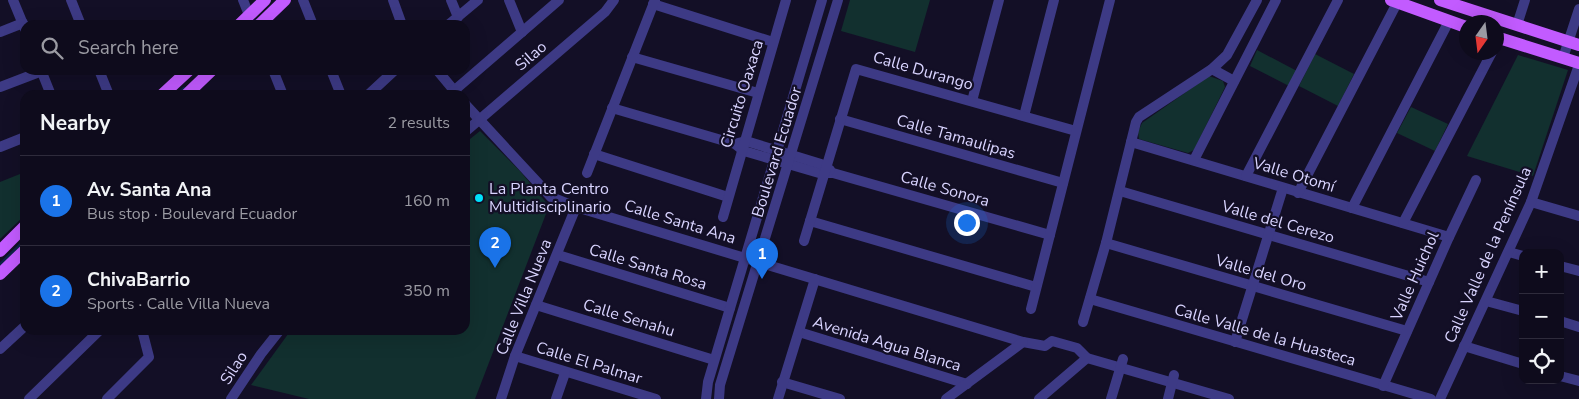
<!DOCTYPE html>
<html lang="en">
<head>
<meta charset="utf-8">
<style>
  :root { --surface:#0e0b1c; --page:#171425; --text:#f1f3f6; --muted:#9b9ba3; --line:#2e2b3b; --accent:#1a73e8 }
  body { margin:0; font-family:"Nunito Sans",sans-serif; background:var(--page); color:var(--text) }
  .controls { position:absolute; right:15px; bottom:15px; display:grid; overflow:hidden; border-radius:10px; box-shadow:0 5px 20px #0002 }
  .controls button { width:45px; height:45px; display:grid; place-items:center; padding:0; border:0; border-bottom:1px solid var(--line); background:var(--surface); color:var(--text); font:25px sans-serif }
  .compass { position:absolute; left:1459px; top:15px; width:45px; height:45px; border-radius:50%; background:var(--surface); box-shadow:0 5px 20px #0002; rotate:194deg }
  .you { position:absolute; left:966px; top:222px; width:18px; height:18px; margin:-12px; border:4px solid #fff; border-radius:50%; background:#1a73e8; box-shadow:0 0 0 8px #1a73e833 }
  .badge { display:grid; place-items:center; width:32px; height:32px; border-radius:50%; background:var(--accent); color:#fff; font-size:16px; font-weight:700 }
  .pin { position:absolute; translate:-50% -41px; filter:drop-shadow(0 1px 2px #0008) }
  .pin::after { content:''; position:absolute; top:26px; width:18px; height:15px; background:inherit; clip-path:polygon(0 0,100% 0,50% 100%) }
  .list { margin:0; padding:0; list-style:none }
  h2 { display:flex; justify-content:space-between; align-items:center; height:65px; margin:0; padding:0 20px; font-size:21px }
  h2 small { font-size:16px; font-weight:400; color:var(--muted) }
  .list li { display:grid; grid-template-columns:32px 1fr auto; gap:15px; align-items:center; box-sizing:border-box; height:90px; padding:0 20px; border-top:1px solid var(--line) }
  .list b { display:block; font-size:19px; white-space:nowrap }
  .list p { margin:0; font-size:16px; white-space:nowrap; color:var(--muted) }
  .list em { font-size:16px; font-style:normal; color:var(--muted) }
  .icon { flex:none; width:28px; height:28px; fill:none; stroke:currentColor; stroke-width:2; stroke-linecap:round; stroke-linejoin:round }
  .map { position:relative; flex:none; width:1579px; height:399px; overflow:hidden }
  .search { position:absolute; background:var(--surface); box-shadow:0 5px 20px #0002; left:20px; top:20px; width:450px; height:55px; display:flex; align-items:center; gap:12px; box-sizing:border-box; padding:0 18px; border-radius:15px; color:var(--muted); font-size:19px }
  .panel { position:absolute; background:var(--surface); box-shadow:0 5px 20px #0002; left:20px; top:90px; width:450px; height:245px; border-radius:15px }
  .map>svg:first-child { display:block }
  .green { fill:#12302f }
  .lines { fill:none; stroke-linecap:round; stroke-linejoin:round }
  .stream { stroke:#0c2248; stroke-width:2.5 }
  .minor { stroke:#3d3a85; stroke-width:10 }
  .major { stroke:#c25bff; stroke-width:12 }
  .poi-dot { fill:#00e5ff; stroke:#130f26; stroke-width:2 }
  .labels { text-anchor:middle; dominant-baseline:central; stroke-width:4.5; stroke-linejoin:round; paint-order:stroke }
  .street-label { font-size:16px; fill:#d9d4ff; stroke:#130f26 }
  .poi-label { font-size:16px; fill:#d9d4ff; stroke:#130f26; text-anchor:start }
</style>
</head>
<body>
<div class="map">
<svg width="1579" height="399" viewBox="0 0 1579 399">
  <rect width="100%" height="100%" fill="#130f26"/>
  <g class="green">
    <path d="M850,0H930L915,52L841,31Z"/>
    <path d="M1257,50L1297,71L1289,86L1250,66Z"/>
    <path d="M1315,54L1354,74L1338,106L1299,86Z"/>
    <path d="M1518,55L1568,70L1533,176L1467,156Z"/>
    <path d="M1209,76L1223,81L1225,87L1194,150L1188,153L1139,139L1138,132L1142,123Z"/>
    <path d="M1411,107L1448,124L1435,151L1397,133Z"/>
    <path d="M480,131L520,171L549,206L475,399H309L251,385L291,330H465V143Z"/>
    <path d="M25,172V215L0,239V182Z"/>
  </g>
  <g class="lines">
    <g class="stream">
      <path d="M250,25L256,20"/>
      <path d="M177,95L184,88"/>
      <path d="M0,264L25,240"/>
    </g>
    <g class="minor">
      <path d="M13,0L25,29"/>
      <path d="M71,0L81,25"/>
      <path d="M243,0L249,15"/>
      <path d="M303,0L313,25"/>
      <path d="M393,0L402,25"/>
      <path d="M451,0L458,17"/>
      <path d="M509,0L522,32"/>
      <path d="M653,4L773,42"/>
      <path d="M448,25L478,0"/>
      <path d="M1517,25L1525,0"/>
      <path d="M0,32L23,23"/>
      <path d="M632,57L758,93"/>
      <path d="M1563,58L1579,9"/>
      <path d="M1212,69L1234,81"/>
      <path d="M41,70L51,95"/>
      <path d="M99,70L109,95"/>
      <path d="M273,70L283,95"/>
      <path d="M331,70L341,95"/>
      <path d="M437,70L457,94"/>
      <path d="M0,87L42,71"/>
      <path d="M368,95L395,70"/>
      <path d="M449,95L559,0"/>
      <path d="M972,101L999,0"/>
      <path d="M465,104L551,197L576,207L1023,342L1045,346L1052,341L1077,348L1087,358L1229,399"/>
      <path d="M612,108L735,144L744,151L819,173H833L1050,235"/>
      <path d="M1024,116L1054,0"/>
      <path d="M840,119L1063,183"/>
      <path d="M465,132L605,12L614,0"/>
      <path d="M1131,142L1449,237"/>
      <path d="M738,143L746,141L821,164L830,170"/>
      <path d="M0,147L25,137"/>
      <path d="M594,154L728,197"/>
      <path d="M1194,160L1276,0"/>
      <path d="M587,173L655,0"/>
      <path d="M1246,176L1338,0"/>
      <path d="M1120,191L1429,282"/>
      <path d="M1298,193L1397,3"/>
      <path d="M1531,202L1579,216"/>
      <path d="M1352,208L1449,21"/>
      <path d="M723,217L786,0"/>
      <path d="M810,221L1036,287"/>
      <path d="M1403,223L1492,52"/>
      <path d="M804,241L856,69L1076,131"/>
      <path d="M1106,243L1407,331"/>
      <path d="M1509,252L1523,256"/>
      <path d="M558,255L730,308"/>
      <path d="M1560,266L1579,271"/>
      <path d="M1090,299L1431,399"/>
      <path d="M1486,301L1523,311"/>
      <path d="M536,305L714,360"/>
      <path d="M1031,309L1110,0"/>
      <path d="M1560,321L1579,327"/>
      <path d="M1083,322L1106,243L1136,122L1139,117L1212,69L1227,55L1257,0"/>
      <path d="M799,332L967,384"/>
      <path d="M1235,342L1283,188"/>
      <path d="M1464,346L1523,364"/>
      <path d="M0,349L25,326"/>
      <path d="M515,356L656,399"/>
      <path d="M1560,376L1579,381"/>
      <path d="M782,382L840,399"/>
      <path d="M1383,386L1449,237L1476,180"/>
      <path d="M29,399L100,330"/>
      <path d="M107,399L149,357L142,330"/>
      <path d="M231,399L261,354L280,330"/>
      <path d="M501,399L515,356L576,207"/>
      <path d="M556,399L565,373"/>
      <path d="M706,399L708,382L822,0"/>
      <path d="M719,399L720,385L838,0"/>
      <path d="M778,399L815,279"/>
      <path d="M946,399L1023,342"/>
      <path d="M1039,399L1087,358"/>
      <path d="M1111,399L1123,359"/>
      <path d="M1168,399L1174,375"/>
      <path d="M1440,399L1531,202L1579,65"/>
    </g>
    <g class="major">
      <path d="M1391,0L1466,27"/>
      <path d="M1440,0L1579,45"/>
      <path d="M239,25L265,0"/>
      <path d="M259,25L285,0"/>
      <path d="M1496,37L1579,63"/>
      <path d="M162,95L189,70"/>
      <path d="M186,95L212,70"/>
      <path d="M0,251L25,226"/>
      <path d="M0,274L25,250"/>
    </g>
  </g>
  <circle class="poi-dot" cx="479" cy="198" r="5"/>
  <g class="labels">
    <g class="street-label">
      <text transform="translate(531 56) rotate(-41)">Silao</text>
      <text transform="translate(923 71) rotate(16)">Calle Durango</text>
      <text transform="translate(742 94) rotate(-73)">Circuito Oaxaca</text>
      <text transform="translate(956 137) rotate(16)">Calle Tamaulipas</text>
      <text transform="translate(777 152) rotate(-73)">Boulevard Ecuador</text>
      <text transform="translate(1294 175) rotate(17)">Valle Otomí</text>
      <text transform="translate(945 189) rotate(16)">Calle Sonora</text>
      <text transform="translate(680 222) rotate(17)">Calle Santa Ana</text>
      <text transform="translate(1278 222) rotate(16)">Valle del Cerezo</text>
      <text transform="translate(1488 255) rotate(-66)">Calle Valle de la Península</text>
      <text transform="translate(648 267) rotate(17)">Calle Santa Rosa</text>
      <text transform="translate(1261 273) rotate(16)">Valle del Oro</text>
      <text transform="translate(1415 276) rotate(-66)">Valle Huichol</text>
      <text transform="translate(524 297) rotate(-68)">Calle Villa Nueva</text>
      <text transform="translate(629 318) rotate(17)">Calle Senahu</text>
      <text transform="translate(1265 335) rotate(16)">Calle Valle de la Huasteca</text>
      <text transform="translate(887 344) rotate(17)">Avenida Agua Blanca</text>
      <text transform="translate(589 363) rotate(17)">Calle El Palmar</text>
      <text transform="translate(234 368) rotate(-57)">Silao</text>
    </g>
    <g class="poi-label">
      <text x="489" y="189">La Planta Centro<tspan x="489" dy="18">Multidisciplinario</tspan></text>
    </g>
  </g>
</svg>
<div class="controls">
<button>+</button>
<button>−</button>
<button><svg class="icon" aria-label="locate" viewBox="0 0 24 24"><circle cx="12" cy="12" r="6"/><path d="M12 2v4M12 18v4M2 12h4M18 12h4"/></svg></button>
</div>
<svg class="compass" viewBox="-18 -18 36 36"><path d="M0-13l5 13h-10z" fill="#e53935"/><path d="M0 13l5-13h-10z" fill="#9b9ba3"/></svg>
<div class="you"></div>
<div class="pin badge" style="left:762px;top:279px">1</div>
<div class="pin badge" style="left:495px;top:268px">2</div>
<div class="search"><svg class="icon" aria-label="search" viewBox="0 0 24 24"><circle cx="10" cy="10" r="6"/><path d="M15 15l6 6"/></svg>Search here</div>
<section class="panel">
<h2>Nearby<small>2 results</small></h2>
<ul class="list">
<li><span class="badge">1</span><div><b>Av. Santa Ana</b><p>Bus stop · Boulevard Ecuador</p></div><em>160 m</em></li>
<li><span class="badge">2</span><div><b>ChivaBarrio</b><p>Sports · Calle Villa Nueva</p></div><em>350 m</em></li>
</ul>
</section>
</div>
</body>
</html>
